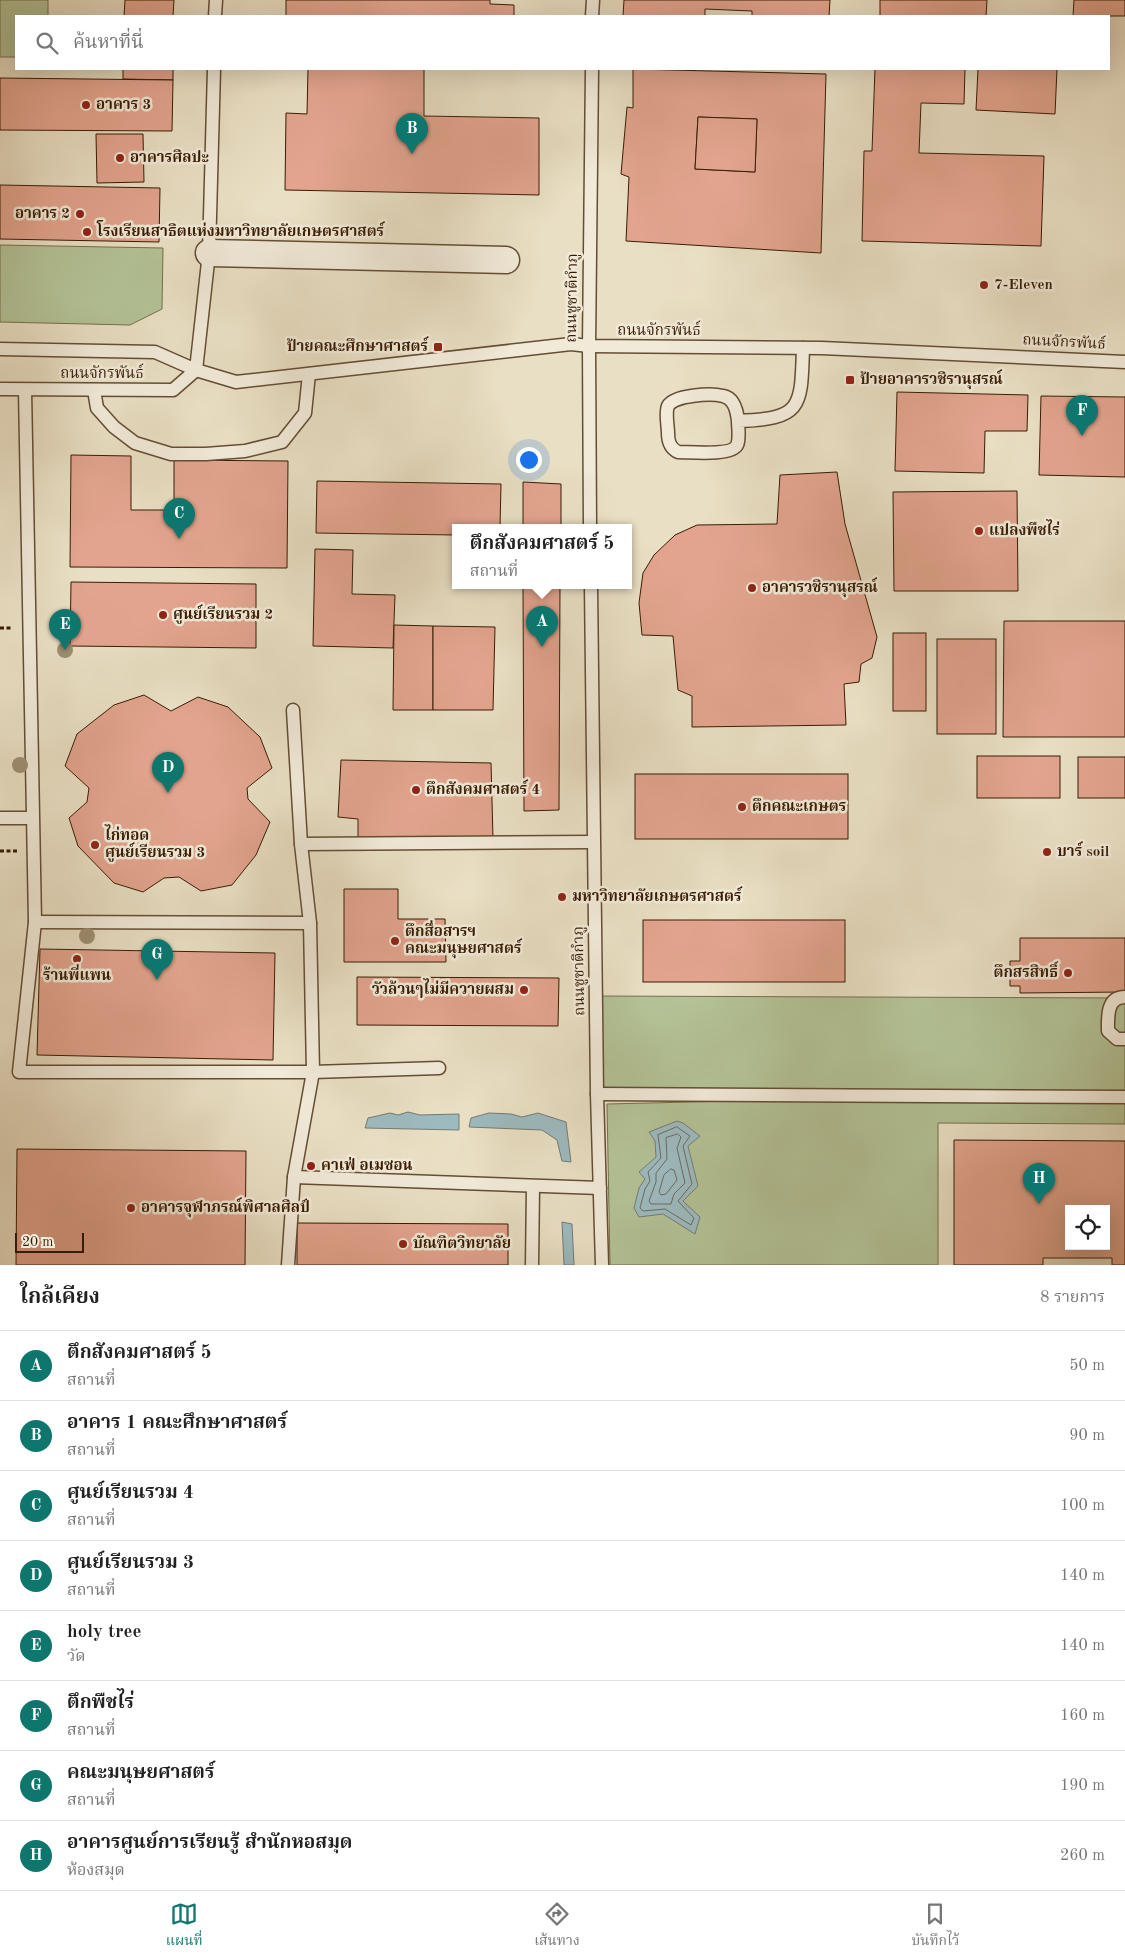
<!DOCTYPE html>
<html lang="th">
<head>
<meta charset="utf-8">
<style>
  :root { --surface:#fff; --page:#f6f6f6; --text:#222; --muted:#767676; --line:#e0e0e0; --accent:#0f766e }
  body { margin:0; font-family:"Old Standard TT","Noto Serif Thai",serif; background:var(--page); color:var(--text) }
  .controls { position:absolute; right:15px; bottom:15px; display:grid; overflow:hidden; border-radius:0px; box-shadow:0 5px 20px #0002 }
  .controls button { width:45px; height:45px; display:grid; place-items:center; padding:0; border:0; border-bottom:1px solid var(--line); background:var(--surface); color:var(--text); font:25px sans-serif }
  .scale { position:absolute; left:15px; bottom:12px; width:69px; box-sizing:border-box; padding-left:5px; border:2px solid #391c04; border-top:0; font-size:14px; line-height:18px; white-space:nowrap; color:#391c04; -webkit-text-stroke:4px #f1ead9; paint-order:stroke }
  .you { position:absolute; left:528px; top:459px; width:18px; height:18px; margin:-12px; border:4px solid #fff; border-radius:50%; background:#1a73e8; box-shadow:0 0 0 8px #1a73e833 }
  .badge { display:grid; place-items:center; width:32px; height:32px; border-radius:50%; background:var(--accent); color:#fff; font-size:16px; font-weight:700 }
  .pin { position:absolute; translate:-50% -41px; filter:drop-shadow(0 1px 2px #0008) }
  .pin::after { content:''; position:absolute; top:26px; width:18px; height:15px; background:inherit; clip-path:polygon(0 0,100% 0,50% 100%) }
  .popup { position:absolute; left:452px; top:524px; width:180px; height:65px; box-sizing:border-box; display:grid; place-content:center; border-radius:0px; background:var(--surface); filter:drop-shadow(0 1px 4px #0005); font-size:16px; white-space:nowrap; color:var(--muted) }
  .popup b { font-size:19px; color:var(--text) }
  .popup::after { content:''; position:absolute; left:50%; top:100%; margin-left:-10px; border:10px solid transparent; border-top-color:var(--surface) }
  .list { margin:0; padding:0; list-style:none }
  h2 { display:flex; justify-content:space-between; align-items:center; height:65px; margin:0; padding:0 20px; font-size:21px }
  h2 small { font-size:16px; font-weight:400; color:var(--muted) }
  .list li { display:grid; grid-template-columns:32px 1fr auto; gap:15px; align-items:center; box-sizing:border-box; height:70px; padding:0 20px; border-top:1px solid var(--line) }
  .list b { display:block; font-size:19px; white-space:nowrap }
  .list p { margin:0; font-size:16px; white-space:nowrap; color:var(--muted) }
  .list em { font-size:16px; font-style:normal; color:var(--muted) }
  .icon { flex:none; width:28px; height:28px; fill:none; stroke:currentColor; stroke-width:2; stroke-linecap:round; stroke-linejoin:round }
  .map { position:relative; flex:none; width:1125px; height:1265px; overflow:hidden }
  .search { position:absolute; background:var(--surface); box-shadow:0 5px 20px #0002; left:15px; right:15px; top:15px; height:55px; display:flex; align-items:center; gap:12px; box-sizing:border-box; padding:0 18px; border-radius:0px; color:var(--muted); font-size:19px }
  .sheet { height:625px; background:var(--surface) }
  nav { display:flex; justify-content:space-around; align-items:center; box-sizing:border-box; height:70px; border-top:1px solid var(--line); background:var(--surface); font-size:14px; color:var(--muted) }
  nav a { display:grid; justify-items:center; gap:2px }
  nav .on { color:var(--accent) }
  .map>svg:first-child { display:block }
  .green { fill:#b3c296; stroke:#766f4d }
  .water { fill:#9dbabf; stroke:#757b74 }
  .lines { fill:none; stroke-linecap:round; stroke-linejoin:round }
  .shore { stroke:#6b6b62; stroke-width:1 }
  .building { fill:#e2a48e; stroke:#391c04; fill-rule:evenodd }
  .service-casing { stroke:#654d34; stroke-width:15 }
  .minor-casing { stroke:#654d34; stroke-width:29 }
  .path { stroke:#391c04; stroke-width:3; stroke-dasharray:4 2.5; stroke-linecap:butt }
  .service { stroke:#f1ead9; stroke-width:12 }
  .minor { stroke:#f1ead9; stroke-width:26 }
  .tree { fill:#9d8f73 }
  .poi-dot { fill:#8f2418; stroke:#f1ead9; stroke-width:2 }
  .labels { text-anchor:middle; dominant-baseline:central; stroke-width:5; stroke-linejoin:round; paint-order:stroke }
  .poi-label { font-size:15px; font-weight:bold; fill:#391c04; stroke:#f1ead9; text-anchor:start }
  .street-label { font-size:15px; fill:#391c04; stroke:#f1ead9 }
</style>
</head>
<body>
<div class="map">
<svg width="1125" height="1265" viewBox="0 0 1125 1265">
  <rect width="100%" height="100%" fill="#e9dfc4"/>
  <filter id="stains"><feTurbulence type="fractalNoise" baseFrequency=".004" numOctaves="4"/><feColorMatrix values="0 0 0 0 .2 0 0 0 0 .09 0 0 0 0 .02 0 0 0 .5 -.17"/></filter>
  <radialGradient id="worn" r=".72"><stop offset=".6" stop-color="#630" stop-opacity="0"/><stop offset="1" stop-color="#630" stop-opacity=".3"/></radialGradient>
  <g class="green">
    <path d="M0,0H48V16H16V57H0Z"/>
    <path d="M0,245L163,248L162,309L130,325L0,322Z"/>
    <path d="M596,996L1125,998V1124L938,1123V1265H610L607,1104L903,1097L597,1094Z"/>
  </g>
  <g class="water">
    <path d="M408,1112L420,1115L459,1114V1130L365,1128L368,1118L390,1113L398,1115Z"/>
    <path d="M489,1113L511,1114L522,1117L538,1113L566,1122L571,1162L562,1161L557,1140L542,1130L469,1127L471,1118Z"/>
    <path d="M677,1121L683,1123L700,1136L688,1146L698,1186L683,1201L700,1217L695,1234L663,1214L639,1217L634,1208L639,1188L645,1179L639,1172L656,1157L655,1141L649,1132Z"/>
    <path d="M562,1222L572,1224L574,1265H564Z"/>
  </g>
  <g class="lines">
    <g class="shore">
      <path d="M677,1127L690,1136L683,1146L692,1184L678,1201L694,1218L691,1225L665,1209L643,1211L640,1208L645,1189L650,1181L648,1172L661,1158L658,1135Z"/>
      <path d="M678,1134L681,1137L677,1148L685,1183L674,1194L671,1204H651L649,1201L656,1182V1173L667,1159L666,1138Z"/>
      <path d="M671,1169L674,1170L677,1180L666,1194L661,1195L659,1192L664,1175Z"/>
    </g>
  </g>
  <g class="building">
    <path d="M125,0H174L173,16H124Z"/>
    <path d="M286,0H490V4L514,5V16H286Z"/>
    <path d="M624,0H830L829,16H752V11L705,9V16H623Z"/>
    <path d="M880,0H987L986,16H880Z"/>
    <path d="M1074,0H1125V16H1073Z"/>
    <path d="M123,69H173V80L123,79Z"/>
    <path d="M308,69H424V116L539,118V195L285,190L286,113L307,114Z"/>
    <path d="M633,69L826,74L821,253L626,241L629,177L621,174L627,107L633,108ZM698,117L757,119L755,172L695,169Z"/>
    <path d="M875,69H965L964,104L921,103L919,153L1044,156L1041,246L862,241L864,151H872Z"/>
    <path d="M978,69H1057L1055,114L976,110Z"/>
    <path d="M0,78L173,80L172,131L0,130Z"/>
    <path d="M698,117L757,119L755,172L695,169Z"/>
    <path d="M96,134H143L144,182L97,183Z"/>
    <path d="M0,185L160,188L159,242L0,239Z"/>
    <path d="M897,392L1028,395L1027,431H985L984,473L895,471Z"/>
    <path d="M1041,396L1125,397V477L1039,475Z"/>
    <path d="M71,455L131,456V510H174V460L288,461L287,568L70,567Z"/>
    <path d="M837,472L845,524L877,637L872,658L861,664L859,682L844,684L846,725L692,727V696L678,690L673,636L642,635L639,603L643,573L654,555L675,535L697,525L777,524L780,475Z"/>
    <path d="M317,481L501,484L500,528H456V535L316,533Z"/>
    <path d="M523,482L561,484V528H523Z"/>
    <path d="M1017,491L1018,591H894L893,492Z"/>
    <path d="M315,549L353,550L352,594L395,595L393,648L313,646Z"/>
    <path d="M71,582L256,584V648L70,646Z"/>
    <path d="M523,586H560L559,810L524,811Z"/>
    <path d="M1004,621H1125V737H1003Z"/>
    <path d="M394,625L433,626V710H393Z"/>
    <path d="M433,626L495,627L493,710H433Z"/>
    <rect x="893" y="633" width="33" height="78"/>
    <rect x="937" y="639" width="59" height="95"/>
    <path d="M144,695L171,711L198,697L228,707L260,737L272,768L247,788L248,799L270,822L256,855L232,885L201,891L179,877L164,878L143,892L114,883L78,846L69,818L87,802L89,788L65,766L77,734L114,705Z"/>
    <rect x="977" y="756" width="83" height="42"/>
    <rect x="1078" y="757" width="47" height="41"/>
    <path d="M341,760L491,763L493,839L358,841V819L338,817Z"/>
    <rect x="635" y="774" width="213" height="65"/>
    <path d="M344,889H398V919H445L446,962H344Z"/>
    <rect x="643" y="920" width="202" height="62"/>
    <path d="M1020,938H1125V992L1020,993V986H1010V961H1020Z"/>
    <path d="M40,949L275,953L273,1060L37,1055Z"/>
    <path d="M357,977L559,978L558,1026L357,1025Z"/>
    <path d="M954,1140L1125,1141V1265H1112V1258H1043V1265H954ZM1069,1209H1106V1246H1069Z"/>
    <path d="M17,1149L246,1151L245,1265H16Z"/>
    <path d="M297,1223L508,1224V1265H297Z"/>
  </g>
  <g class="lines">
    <g class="service-casing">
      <g id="service">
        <path d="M215,16L216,0"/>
        <path d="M592,16L593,0"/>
        <path d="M0,349L155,352L196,370L236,382L571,344L589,346L822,348L1125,362"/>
        <path d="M0,389L173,390L196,370L209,253L214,69"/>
        <path d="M25,390L35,922L19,1072H313L439,1068"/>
        <path d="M94,390L97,408L114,427L135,443L171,454H206L245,451L282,442L305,413L309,374"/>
        <path d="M738,421C738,428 740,439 737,445C732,456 690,452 678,452C670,448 668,442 668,433C668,426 665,413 668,406C674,395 711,393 723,396C734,398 737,411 738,421C803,419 801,407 803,348"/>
        <path d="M590,528L589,346L592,69"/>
        <path d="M591,586L597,1094L602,1265"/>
        <path d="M0,818H32"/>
        <path d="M301,844L593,842"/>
        <path d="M35,922L310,923"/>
        <path d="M1125,997C1106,997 1108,1018 1108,1031L1117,1039H1125"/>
        <path d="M597,1094L1125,1097"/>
        <path d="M294,1177L600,1188"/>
        <path d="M288,1265L294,1177L313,1072L310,923L301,844L293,710"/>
        <path d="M532,1265L533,1187"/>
      </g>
    </g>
    <g class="minor-casing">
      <path id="minor" d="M209,253L506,260"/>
    </g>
    <g class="path">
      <path d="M0,628H12"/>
      <path d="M0,851H17"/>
    </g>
    <use href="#service" class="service"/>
    <use href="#minor" class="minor"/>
  </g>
  <g class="tree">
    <circle cx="65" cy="650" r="8"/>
    <circle cx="20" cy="765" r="8"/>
    <circle cx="87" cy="936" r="8"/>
  </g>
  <g class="poi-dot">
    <circle cx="86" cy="105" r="5"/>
    <circle cx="120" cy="158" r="5"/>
    <circle cx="80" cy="214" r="5"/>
    <circle cx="87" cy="232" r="5"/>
    <circle cx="984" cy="285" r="5"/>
    <rect x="433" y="342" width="10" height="10" rx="2.5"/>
    <rect x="845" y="375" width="10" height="10" rx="2.5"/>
    <circle cx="979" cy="531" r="5"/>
    <circle cx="752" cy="588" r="5"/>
    <circle cx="163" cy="615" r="5"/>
    <circle cx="416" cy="790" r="5"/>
    <circle cx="742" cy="807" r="5"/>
    <circle cx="95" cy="845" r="5"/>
    <circle cx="1047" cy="852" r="5"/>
    <circle cx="562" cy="897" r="5"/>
    <circle cx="395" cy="941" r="5"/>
    <circle cx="77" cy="959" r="5"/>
    <circle cx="1068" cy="973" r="5"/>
    <circle cx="524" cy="990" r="5"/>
    <circle cx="311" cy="1166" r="5"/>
    <circle cx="131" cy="1208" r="5"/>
    <circle cx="403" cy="1244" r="5"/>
  </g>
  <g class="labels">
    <g class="poi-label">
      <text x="96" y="105">อาคาร 3</text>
      <text x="130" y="158">อาคารศิลปะ</text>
      <text x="70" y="214" text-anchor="end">อาคาร 2</text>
      <text x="97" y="232">โรงเรียนสาธิตแห่งมหาวิทยาลัยเกษตรศาสตร์</text>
      <text x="994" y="285">7-Eleven</text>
      <text x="428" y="347" text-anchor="end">ป้ายคณะศึกษาศาสตร์</text>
      <text x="860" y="380">ป้ายอาคารวชิรานุสรณ์</text>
      <text x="989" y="531">แปลงพืชไร่</text>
      <text x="762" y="588">อาคารวชิรานุสรณ์</text>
      <text x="173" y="615">ศูนย์เรียนรวม 2</text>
      <text x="426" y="790">ตึกสังคมศาสตร์ 4</text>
      <text x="752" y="807">ตึกคณะเกษตร</text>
      <text x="105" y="836">ไก่ทอด<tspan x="105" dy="17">ศูนย์เรียนรวม 3</tspan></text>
      <text x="1057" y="852">บาร์ soil</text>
      <text x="572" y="897">มหาวิทยาลัยเกษตรศาสตร์</text>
      <text x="405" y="932">ตึกสื่อสารฯ<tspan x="405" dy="17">คณะมนุษยศาสตร์</tspan></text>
      <text x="1058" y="973" text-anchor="end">ตึกสรสิทธิ์</text>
      <text x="77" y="976" text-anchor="middle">ร้านพี่แพน</text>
      <text x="514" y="990" text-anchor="end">วัวล้วนๆไม่มีควายผสม</text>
      <text x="321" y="1166">คาเฟ่ อเมซอน</text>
      <text x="141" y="1208">อาคารจุฬาภรณ์พิศาลศิลป์</text>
      <text x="413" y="1244">บัณฑิตวิทยาลัย</text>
    </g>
    <g class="street-label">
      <text transform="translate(573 298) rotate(-89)">ถนนชูชาติกำภู</text>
      <text x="659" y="331">ถนนจักรพันธ์</text>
      <text transform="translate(1064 343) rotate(3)">ถนนจักรพันธ์</text>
      <text x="102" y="374">ถนนจักรพันธ์</text>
      <text transform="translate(580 971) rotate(-91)">ถนนชูชาติกำภู</text>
    </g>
  </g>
  <rect width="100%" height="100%" filter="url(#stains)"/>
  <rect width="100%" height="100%" fill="url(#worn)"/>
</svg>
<div class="controls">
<button><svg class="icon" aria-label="locate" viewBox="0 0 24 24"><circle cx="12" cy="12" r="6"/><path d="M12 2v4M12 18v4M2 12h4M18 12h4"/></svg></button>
</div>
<div class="scale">20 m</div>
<div class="you"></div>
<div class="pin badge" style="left:542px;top:647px">A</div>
<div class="popup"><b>ตึกสังคมศาสตร์ 5</b>สถานที่</div>
<div class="pin badge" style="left:412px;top:154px">B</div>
<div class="pin badge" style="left:179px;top:539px">C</div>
<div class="pin badge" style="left:168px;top:793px">D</div>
<div class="pin badge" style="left:65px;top:650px">E</div>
<div class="pin badge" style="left:1082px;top:436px">F</div>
<div class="pin badge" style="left:157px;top:980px">G</div>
<div class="pin badge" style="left:1039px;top:1204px">H</div>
<div class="search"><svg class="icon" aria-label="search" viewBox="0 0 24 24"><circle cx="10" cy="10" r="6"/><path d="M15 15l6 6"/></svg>ค้นหาที่นี่</div>
</div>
<section class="sheet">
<h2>ใกล้เคียง<small>8 รายการ</small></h2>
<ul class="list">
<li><span class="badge">A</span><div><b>ตึกสังคมศาสตร์ 5</b><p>สถานที่</p></div><em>50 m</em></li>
<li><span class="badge">B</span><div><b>อาคาร 1 คณะศึกษาศาสตร์</b><p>สถานที่</p></div><em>90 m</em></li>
<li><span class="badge">C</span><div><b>ศูนย์เรียนรวม 4</b><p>สถานที่</p></div><em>100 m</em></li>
<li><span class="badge">D</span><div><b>ศูนย์เรียนรวม 3</b><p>สถานที่</p></div><em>140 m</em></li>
<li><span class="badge">E</span><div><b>holy tree</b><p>วัด</p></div><em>140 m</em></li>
<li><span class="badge">F</span><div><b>ตึกพืชไร่</b><p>สถานที่</p></div><em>160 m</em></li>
<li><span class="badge">G</span><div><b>คณะมนุษยศาสตร์</b><p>สถานที่</p></div><em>190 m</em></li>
<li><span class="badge">H</span><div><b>อาคารศูนย์การเรียนรู้ สำนักหอสมุด</b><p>ห้องสมุด</p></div><em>260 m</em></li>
</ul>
</section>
<nav>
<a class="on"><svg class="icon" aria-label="map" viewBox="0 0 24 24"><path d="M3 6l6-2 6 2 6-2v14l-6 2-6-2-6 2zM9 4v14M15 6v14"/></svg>แผนที่</a>
<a><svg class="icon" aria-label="directions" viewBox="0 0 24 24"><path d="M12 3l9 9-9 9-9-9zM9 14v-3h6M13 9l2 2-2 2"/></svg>เส้นทาง</a>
<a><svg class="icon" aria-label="saved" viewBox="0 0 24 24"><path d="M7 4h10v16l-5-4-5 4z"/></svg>บันทึกไว้</a>
</nav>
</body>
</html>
